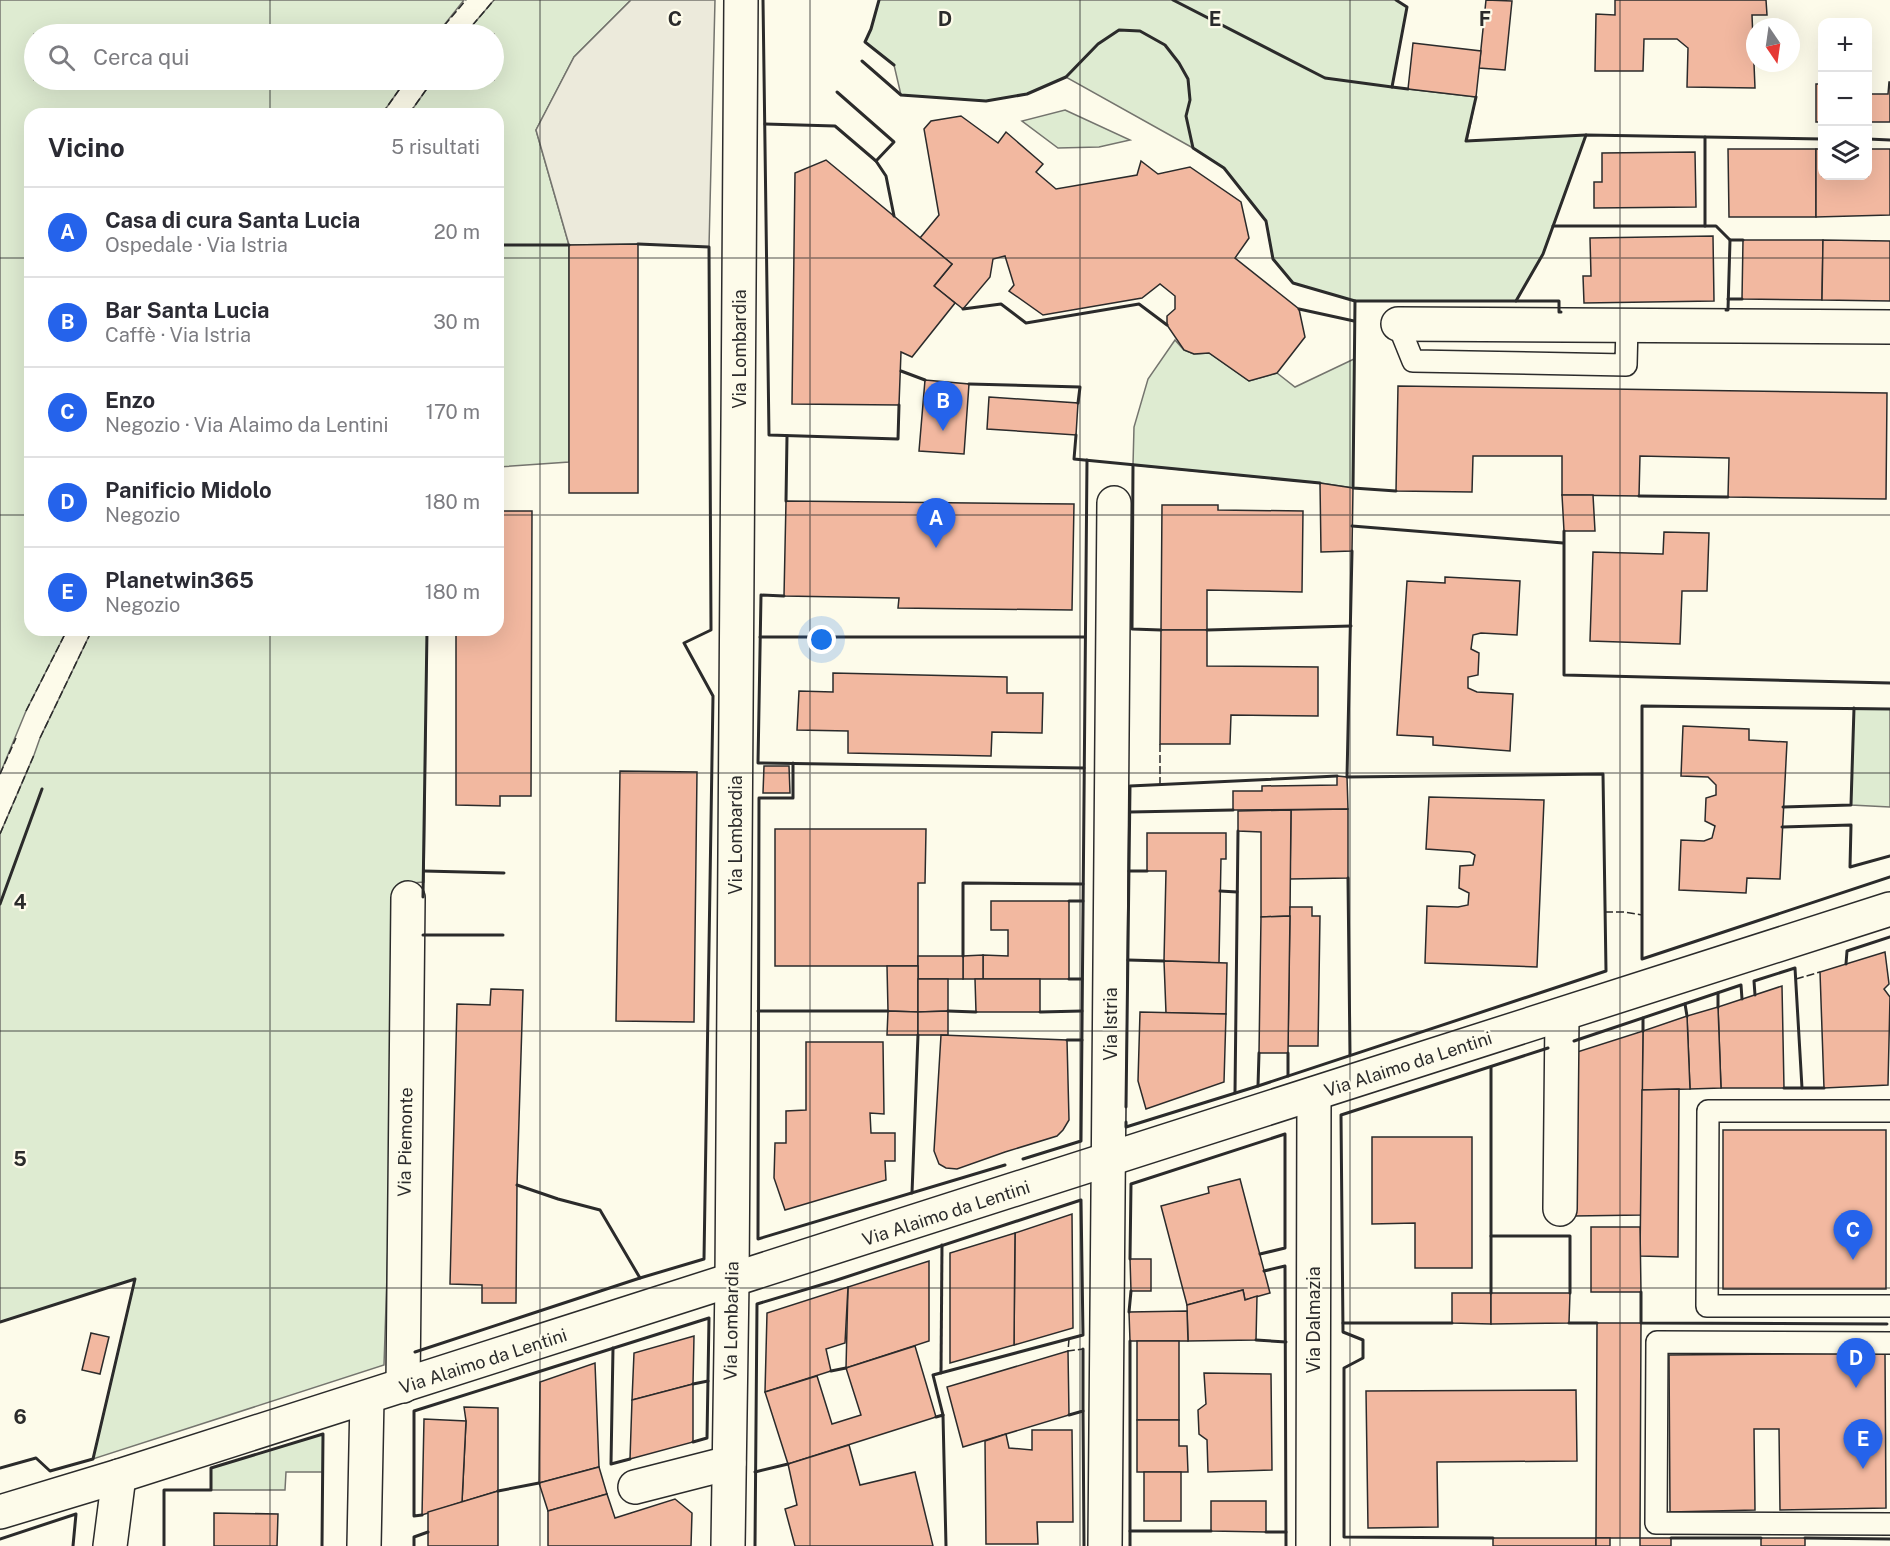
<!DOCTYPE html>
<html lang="it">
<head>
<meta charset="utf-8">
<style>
  :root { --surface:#fff; --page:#f7f7f7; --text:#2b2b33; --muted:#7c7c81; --line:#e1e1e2; --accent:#2563eb }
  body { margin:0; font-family:"Public Sans",sans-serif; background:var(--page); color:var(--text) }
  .controls { position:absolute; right:18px; top:18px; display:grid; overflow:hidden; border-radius:12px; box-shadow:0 6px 24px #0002 }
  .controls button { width:54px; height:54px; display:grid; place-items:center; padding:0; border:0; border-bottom:2px solid var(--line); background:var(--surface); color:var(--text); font:30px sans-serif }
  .compass { position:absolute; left:1746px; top:18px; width:54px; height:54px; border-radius:50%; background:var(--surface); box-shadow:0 6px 24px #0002; rotate:167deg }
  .you { position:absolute; left:822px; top:640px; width:21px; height:21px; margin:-15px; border:4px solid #fff; border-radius:50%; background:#1a73e8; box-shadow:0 0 0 9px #1a73e833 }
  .badge { display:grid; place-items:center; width:39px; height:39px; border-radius:50%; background:var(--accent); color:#fff; font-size:20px; font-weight:700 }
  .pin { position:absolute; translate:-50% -50px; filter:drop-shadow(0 2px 3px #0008) }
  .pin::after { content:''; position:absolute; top:32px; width:21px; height:18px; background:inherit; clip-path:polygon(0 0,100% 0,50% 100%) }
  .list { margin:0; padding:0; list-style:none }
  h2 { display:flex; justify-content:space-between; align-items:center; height:78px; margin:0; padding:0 24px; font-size:26px }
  h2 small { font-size:20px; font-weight:400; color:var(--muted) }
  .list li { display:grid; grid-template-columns:39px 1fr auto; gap:18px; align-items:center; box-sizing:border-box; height:90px; padding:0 24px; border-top:2px solid var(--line) }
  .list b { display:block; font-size:22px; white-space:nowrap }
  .list p { margin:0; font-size:20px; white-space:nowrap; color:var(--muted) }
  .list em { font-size:20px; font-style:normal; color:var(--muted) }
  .icon { flex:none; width:33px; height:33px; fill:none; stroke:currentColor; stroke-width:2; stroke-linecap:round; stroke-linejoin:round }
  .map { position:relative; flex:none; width:1890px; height:1546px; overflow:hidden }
  .search { position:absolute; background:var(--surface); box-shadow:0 6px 24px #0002; left:24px; top:24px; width:480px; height:66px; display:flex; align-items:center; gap:15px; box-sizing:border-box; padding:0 21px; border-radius:33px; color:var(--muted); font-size:22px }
  .panel { position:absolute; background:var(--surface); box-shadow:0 6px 24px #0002; left:24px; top:108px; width:480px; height:528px; border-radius:18px }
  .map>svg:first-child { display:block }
  .green { fill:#deebd1; stroke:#74746e; stroke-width:1.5 }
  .parking { fill:#eceadb; stroke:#74746e; stroke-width:1.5 }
  .building { fill:#f2b8a0; stroke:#2b2b2b; stroke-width:1.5 }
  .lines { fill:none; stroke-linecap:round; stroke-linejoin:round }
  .lane-casing { stroke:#2b2b2b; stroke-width:24 }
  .street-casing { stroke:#2b2b2b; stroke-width:36 }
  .lane { stroke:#fdfbea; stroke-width:21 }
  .street { stroke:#fdfbea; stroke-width:33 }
  .fence { stroke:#2b2b2b; stroke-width:1.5; stroke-dasharray:8 3; stroke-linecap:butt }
  .wall { stroke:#2b2b2b; stroke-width:3 }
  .grid { fill:none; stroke:#2b2b2b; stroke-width:1.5; stroke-opacity:0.55 }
  .labels { text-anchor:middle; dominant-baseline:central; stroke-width:4.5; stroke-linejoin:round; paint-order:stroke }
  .street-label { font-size:18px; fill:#2b2b2b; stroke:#fdfbea }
  .grid-label { font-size:20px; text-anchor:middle; font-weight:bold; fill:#2b2b2b; stroke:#fdfbea; stroke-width:4.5; stroke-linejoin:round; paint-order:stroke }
</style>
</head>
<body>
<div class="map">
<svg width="1890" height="1546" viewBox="0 0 1890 1546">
  <rect width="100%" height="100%" fill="#fdfbea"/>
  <g class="green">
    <path d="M0,0H464L437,34H34V80H406L382,114H30V630H67L26,711L0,774Z"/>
    <path d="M494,0H631L574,57L536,130L569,245V462L498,467V114H409L433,80H494V34H465Z"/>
    <path d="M879,0H1396L1407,7L1392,87L1476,97L1467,141L1586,135L1543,254L1516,301H1355L1293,283L1273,259L1266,221L1224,168L1193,148L1066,77L1027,94L986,101L901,95L894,65L865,42L871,29Z"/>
    <path d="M1065,110L1130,140L1099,147L1058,148L1022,121Z"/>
    <path d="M1175,340L1184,350L1194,354L1209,353L1249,381L1277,373L1295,387L1354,359L1353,488L1320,483L1133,465L1134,427L1148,379Z"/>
    <path d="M92,630H427L424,882L400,884L384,1365L93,1459L135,1279L0,1322V834L34,755L40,738Z"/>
    <path d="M1854,708L1890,709V807L1851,805Z"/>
    <path d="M323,1434V1472H286L285,1490H211V1468Z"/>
  </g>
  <path class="parking" d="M631,0H715L709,247L638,244L569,245L536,130L574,57Z"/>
  <g class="building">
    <path d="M1486,0L1512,1L1505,70L1479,68Z"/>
    <path d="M1615,0H1766L1767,15H1752L1755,88L1687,87L1688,48L1677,39H1644L1643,71H1595L1596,14L1615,15Z"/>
    <path d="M1413,43L1481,51L1476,97L1408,89Z"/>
    <path d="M1889,82H1890V122H1868V94H1888Z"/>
    <rect x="1816" y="84" width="6" height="38"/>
    <path d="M961,116L998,143L1006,132L1043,164L1036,172L1056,189L1137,175L1141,161L1158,174L1190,167L1241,202L1249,238L1235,258L1299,309L1305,337L1277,373L1249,381L1209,353L1194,354L1184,350L1167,325V316L1175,309V296L1160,284L1142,298L1043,315L1009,291L1014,285L1005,256L993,259L990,277L963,309L934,286L952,264L920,238L939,215L924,129L931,121Z"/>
    <path d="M1728,149H1816V217H1729Z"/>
    <path d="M1816,149H1822V176H1868V149H1890V215L1816,217Z"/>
    <path d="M1695,152L1696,207L1594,208V182H1602V153Z"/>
    <path d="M826,160L952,264L934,286L955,303L912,357L901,352L899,405L792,404L795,173Z"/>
    <path d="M1713,236L1714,301L1584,303L1583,276H1591L1590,238Z"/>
    <path d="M1743,240H1823L1822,300L1742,299Z"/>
    <path d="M1823,240L1890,241V301L1822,300Z"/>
    <path d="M638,244V493H569V245Z"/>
    <path d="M925,380L969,384L964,454L919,451Z"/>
    <path d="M1398,386L1887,393L1886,499L1728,497L1729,458L1640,456L1639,496L1562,495V456H1473L1472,492L1396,491Z"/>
    <path d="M989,397L1078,403L1076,435L987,429Z"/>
    <path d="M1320,483L1353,488L1352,551L1321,552Z"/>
    <path d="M1562,495H1593L1595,531H1564Z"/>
    <path d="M498,498H500L499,511H532L531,796H500V806L456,805V630H498Z"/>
    <path d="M786,501L1074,504L1072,610L898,608L899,598L784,596Z"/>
    <path d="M1162,505H1218V510L1303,511L1302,592L1207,590V630H1161Z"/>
    <path d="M1664,532L1709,533L1707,591H1682L1680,644L1590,641L1593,552L1663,554Z"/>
    <path d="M1445,577L1520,581L1517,635L1481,633L1473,635L1471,649L1479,653L1478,675L1468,677V688L1477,692L1513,694L1510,751L1433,745V737L1397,735L1407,581L1445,583Z"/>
    <path d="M1161,630H1207V666L1318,667V716L1231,715L1230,744H1160Z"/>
    <path d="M833,673L1007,677V693H1043L1042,733L992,732L991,756L848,753V731L797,730L799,691L833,692Z"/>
    <path d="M1683,726L1749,729V740L1787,742L1780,879L1747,878L1746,893L1679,890L1681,840L1704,841L1712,838L1715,826L1705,821L1706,798L1716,795V785L1708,777L1681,776Z"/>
    <path d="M764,766H789L790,793H763Z"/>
    <path d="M620,771L697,772L694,1022L616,1021Z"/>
    <path d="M1337,776L1347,777L1348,809L1233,810V791H1262V786L1337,785Z"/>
    <path d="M1429,797L1544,800L1537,967L1425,963L1427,906L1458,907L1468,905L1469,893L1459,888L1460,866L1473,865L1475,855L1470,852L1426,849Z"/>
    <path d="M1348,809V878L1290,879L1291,810Z"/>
    <path d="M1291,810L1290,916L1261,917V832L1238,831V811Z"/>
    <path d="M775,829H926L925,883H918V966H775Z"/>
    <path d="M1147,833H1226V859H1221L1219,963L1164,961L1166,871H1147Z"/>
    <path d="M991,901H1069V979H983V955L1008,956V930H991Z"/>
    <path d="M1290,907H1312V916H1320L1318,1046H1288Z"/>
    <path d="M1290,916L1288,1053H1259L1261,917Z"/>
    <path d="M1885,952L1889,984L1884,989L1890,997L1888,1085L1824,1088L1820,972Z"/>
    <path d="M983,955V979H963V956Z"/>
    <rect x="918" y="956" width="45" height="23"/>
    <path d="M1164,961L1227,963L1226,1014L1166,1013Z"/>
    <path d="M887,966H918V1012L888,1011Z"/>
    <path d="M918,979H948V1011L918,1012Z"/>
    <path d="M975,979H1040V1012H976Z"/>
    <path d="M1782,986L1784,1088H1721L1718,1007Z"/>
    <path d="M491,989L523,990L517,1185L516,1303H482V1285L450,1284L457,1004L490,1005Z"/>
    <path d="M1718,1007L1721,1088L1690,1089L1687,1016Z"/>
    <path d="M888,1011L918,1012V1035H887Z"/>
    <path d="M948,1011V1035H918V1012Z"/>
    <path d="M1140,1012L1226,1014L1224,1082L1146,1109L1138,1081Z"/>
    <path d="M1687,1016L1690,1089L1642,1090L1643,1031Z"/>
    <path d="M1643,1031L1641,1215L1574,1216V1053Z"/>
    <path d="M941,1035L1067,1040L1069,1120L1063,1130L1057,1136L1005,1152L957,1169L946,1168L939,1164L934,1151Z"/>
    <path d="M806,1042H883L884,1114L870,1113L871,1133H895V1161H885L886,1180L785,1210L774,1178L775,1143H786V1111L806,1110Z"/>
    <path d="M1679,1089L1678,1257L1640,1256L1642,1090Z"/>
    <rect x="1723" y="1130" width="163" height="159"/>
    <path d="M1372,1137H1472V1268H1415V1223L1372,1224Z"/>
    <path d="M1240,1179L1270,1293L1245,1300L1243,1290L1187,1305L1161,1206L1209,1193L1208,1187Z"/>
    <path d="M1072,1214L1073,1328L1014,1345L1015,1233Z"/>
    <path d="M1591,1227H1640L1641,1292H1591Z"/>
    <path d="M1015,1233L1014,1345L950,1363V1253Z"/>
    <path d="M1130,1259H1151V1291H1131Z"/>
    <path d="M929,1261V1341L846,1368L848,1287Z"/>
    <path d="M848,1287L845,1343L826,1349L831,1371L765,1392L767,1313Z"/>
    <path d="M1243,1290L1245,1300L1257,1296L1256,1340L1188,1341L1187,1305Z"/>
    <path d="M1452,1293H1491V1324L1452,1323Z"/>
    <path d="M1491,1293H1570L1569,1323L1491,1324Z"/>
    <path d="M1187,1311L1188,1341H1130L1129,1312Z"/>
    <path d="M1597,1323H1641L1640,1538H1596Z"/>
    <path d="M91,1333L109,1337L100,1374L82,1370Z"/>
    <path d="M694,1336L693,1384L632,1400L634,1353Z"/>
    <rect x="1137" y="1341" width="42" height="79"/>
    <path d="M915,1346L936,1417L788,1464L765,1392L817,1376L832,1424L861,1415L846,1368Z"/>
    <path d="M1068,1351L1069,1415L963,1447L947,1387Z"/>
    <path d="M1885,1353L1886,1508L1780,1510L1779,1429H1754L1755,1510L1670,1512L1669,1355Z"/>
    <path d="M595,1363L599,1467L539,1483L540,1382Z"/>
    <path d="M1204,1373L1271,1374L1272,1470L1208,1472L1207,1440L1199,1434L1198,1410L1206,1404Z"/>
    <path d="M693,1384V1442L630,1459L632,1400Z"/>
    <path d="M1576,1390L1577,1461L1437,1462L1438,1527L1368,1528L1366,1391Z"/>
    <path d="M464,1407L498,1408V1491L462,1502L466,1421Z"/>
    <path d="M424,1419L466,1421L462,1502L422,1515Z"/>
    <path d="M1137,1420H1179V1446H1187L1188,1472H1137Z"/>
    <path d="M1032,1430H1072L1073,1522H1037L1038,1544H986L985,1441L1006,1434L1009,1448L1032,1450Z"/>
    <path d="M849,1445L860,1485L915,1472L933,1546H795L785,1509L797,1505L788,1464Z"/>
    <path d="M599,1467L607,1494L548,1511L539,1483Z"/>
    <rect x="1144" y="1472" width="37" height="49"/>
    <path d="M498,1491V1546H428V1512Z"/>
    <path d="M607,1494L615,1518L675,1499L692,1513L691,1546H548V1511Z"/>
    <path d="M1211,1501H1266V1532L1211,1531Z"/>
    <path d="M214,1513L278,1514L277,1546H214Z"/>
    <rect x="1493" y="1538" width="103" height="8"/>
    <rect x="1596" y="1538" width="14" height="8"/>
    <rect x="1640" y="1538" width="31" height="8"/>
    <rect x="1761" y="1538" width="44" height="8"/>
  </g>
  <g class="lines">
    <g class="lane-casing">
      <g id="lane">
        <path d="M1398,324L1413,361L1626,365L1627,325"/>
        <path d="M1890,1111H1708L1707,1306H1890"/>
        <path d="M1890,1343L1657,1342L1656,1523L1890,1524"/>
      </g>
    </g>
    <g class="street-casing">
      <g id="street">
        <path d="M1398,324L1890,327"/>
        <path d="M1560,1209L1562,1015"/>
        <path d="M403,1386L408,898"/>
        <path d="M635,1487L729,1463"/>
        <path d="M0,1512L119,1476C710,1289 1300,1099 1890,909"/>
        <path d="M110,1546L119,1476"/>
        <path d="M364,1546L367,1398"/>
        <path d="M728,1546L732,1281L741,0"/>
        <path d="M1105,1546L1114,503"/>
        <path d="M1313,1546L1314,1094"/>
      </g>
    </g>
    <use href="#lane" class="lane"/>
    <use href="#street" class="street"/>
    <g class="fence">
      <path d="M437,34L466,0"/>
      <path d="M465,34L494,0"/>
      <path d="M382,114L406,80"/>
      <path d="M409,114L433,80"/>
      <path d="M26,711L67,630"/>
      <path d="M40,738L92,630"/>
      <path d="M1160,744V784"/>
      <path d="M0,774L16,738"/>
      <path d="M0,834L34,755"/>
      <path d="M1605,912H1624L1642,915"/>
      <path d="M1796,979L1820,972"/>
      <path d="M1069,1339L1068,1351L1083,1349"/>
    </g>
    <g class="wall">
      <path d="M763,0L769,435L898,439L899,405"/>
      <path d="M879,0L871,29L865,42L894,65"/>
      <path d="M1173,0L1325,78L1392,87"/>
      <path d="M1396,0L1407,7L1392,87L1408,89"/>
      <path d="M862,61L901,95L986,101L1027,94L1066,77L1098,44L1119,30L1140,31L1165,45L1179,63L1188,79L1190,100L1186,116L1193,148L1224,168L1266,221L1273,259L1293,283L1355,301"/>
      <path d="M1476,97L1466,141L1586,135"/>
      <path d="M765,124L835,126L876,161L894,142L837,92"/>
      <path d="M1868,139L1890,140"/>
      <path d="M876,161L886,176L894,216"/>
      <path d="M1553,226H1716L1730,240L1728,310H1726"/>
      <path d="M1705,226V137"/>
      <path d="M1730,240H1743"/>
      <path d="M498,245H569"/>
      <path d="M1728,299H1742"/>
      <path d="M1516,301L1543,254L1586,135L1822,139"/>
      <path d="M963,309L1001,304L1026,323L1139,304L1167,325"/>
      <path d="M1299,309L1354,321"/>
      <path d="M901,371L925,380"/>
      <path d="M969,384L1080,387L1078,403"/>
      <path d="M1076,435L1074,459L1320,483"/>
      <path d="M1133,465L1132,629L1161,630"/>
      <path d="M1396,491L1353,488L1355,301H1559V312H1561"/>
      <path d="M1639,496L1728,497"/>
      <path d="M786,501L787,436"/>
      <path d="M1352,526L1563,543"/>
      <path d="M1564,531V675L1890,683"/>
      <path d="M784,596L761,595L758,763L1084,768"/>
      <path d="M1207,630L1351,626"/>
      <path d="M760,637H1085"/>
      <path d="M1890,709L1642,706V959L1890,877"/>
      <path d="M793,763V798H759L758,1239L1005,1165"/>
      <path d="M1783,807L1851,805L1854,708"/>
      <path d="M1130,812L1233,810"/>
      <path d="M1782,827L1851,825L1850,867L1890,856"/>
      <path d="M424,871L504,873"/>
      <path d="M1129,871H1147"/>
      <path d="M1348,878L1350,1055"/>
      <path d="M1220,891L1237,892"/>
      <path d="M423,897L427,630"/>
      <path d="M1069,901H1083"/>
      <path d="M0,904L42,789"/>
      <path d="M423,935H503"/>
      <path d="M963,956V883L1083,884"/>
      <path d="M1128,960L1164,961"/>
      <path d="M1846,964L1847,951L1890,937"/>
      <path d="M1069,979H1082"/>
      <path d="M1755,995L1754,981L1795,968L1802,1088"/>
      <path d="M1685,1004L1687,1016"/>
      <path d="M1718,1007V993"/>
      <path d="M758,1011H888"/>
      <path d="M948,1011L976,1012"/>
      <path d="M1040,1012L1082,1011"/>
      <path d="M1643,1031V1018"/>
      <path d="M1067,1040H1082"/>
      <path d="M1574,1041L1741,985L1742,999"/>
      <path d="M1491,1067V1293"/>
      <path d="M1288,1076V1053"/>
      <path d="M1258,1086L1259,1053"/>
      <path d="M1784,1088H1824"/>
      <path d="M1235,1093L1238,831"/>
      <path d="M1126,1107L1130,786L1337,776"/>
      <path d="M1126,1122V1127L1258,1086L1606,971L1603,774L1347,777L1352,551"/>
      <path d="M1023,1159L1081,1141L1087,460"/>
      <path d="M517,1185L558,1199L600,1210L640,1278"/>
      <path d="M912,1193L918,1035"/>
      <path d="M1491,1236H1570V1293"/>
      <path d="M1130,1259L1131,1184L1285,1134V1248L1260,1254"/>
      <path d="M1264,1271L1285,1266L1286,1546"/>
      <path d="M1641,1292V1323L1887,1324"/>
      <path d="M1129,1312L1131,1291"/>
      <path d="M0,1322L135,1279L93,1459L50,1471L36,1458L0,1468"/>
      <path d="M1343,1323H1452"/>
      <path d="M1569,1323H1597"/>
      <path d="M1256,1340L1286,1342"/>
      <path d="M1130,1341V1546"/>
      <path d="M613,1348L611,1464L630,1459"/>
      <path d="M415,1352L640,1278L704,1259L713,696L684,643L711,630L709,247L638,244"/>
      <path d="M831,1371L846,1368"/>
      <path d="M941,1373L942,1245"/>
      <path d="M693,1384L708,1381"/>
      <path d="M1083,1411L1084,1546"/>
      <path d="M1069,1415L1083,1411V1349"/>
      <path d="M936,1417L943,1415L946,1546"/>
      <path d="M755,1472L788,1464"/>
      <path d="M498,1491L539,1483"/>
      <path d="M422,1515L414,1516V1411L709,1318L707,1438L693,1442"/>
      <path d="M1130,1531H1211"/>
      <path d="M1266,1532H1286"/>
      <path d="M1493,1538L1344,1537V1368L1363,1358V1340L1343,1332L1341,1115L1548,1048"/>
      <path d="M1671,1538H1761"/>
      <path d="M1805,1538L1890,1539"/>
      <path d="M0,1539L76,1514L73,1546"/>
      <path d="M164,1546V1490H211V1468L323,1434L322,1546"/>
      <path d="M414,1546V1537L428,1532"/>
      <path d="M755,1546L757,1304L834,1281L1081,1200L1083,1335L933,1375L943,1415"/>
    </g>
  </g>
  <path class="grid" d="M270,0V34M540,0V1546M810,0V1546M1080,0V1546M1350,0V1546M1620,0V1546M270,80V114M0,258H30M498,258H1890M0,515H30M498,515H1890M270,630V1546M0,773H1890M0,1031H1890M0,1288H1890"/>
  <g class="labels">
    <g class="street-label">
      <text transform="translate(739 349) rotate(-90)">Via Lombardia</text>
      <text transform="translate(735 835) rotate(-90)">Via Lombardia</text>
      <text transform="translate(1110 1024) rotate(-90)">Via Istria</text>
      <text transform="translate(1408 1064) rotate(-18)">Via Alaimo da Lentini</text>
      <text transform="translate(405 1142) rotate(-89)">Via Piemonte</text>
      <text transform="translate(946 1213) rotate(-18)">Via Alaimo da Lentini</text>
      <text transform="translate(1313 1320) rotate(-90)">Via Dalmazia</text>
      <text transform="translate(731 1321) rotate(-89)">Via Lombardia</text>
      <text transform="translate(483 1361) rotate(-18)">Via Alaimo da Lentini</text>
    </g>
  </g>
  <g class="grid-label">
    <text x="675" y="26">C</text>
    <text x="945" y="26">D</text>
    <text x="1215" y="26">E</text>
    <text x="1485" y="26">F</text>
    <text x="20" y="909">4</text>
    <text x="20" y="1166">5</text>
    <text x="20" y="1424">6</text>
  </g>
</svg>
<div class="controls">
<button>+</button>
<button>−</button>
<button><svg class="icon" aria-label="layers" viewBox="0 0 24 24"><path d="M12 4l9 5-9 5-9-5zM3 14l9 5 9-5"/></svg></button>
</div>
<svg class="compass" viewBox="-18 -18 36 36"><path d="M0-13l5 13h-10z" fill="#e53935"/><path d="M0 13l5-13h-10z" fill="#7c7c81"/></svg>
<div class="you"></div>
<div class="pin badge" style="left:936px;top:548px">A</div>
<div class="pin badge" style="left:943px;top:431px">B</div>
<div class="pin badge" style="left:1853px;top:1260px">C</div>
<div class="pin badge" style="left:1856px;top:1388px">D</div>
<div class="pin badge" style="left:1863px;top:1469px">E</div>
<div class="search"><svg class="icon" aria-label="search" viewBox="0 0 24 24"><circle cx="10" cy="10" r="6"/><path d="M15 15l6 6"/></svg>Cerca qui</div>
<section class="panel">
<h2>Vicino<small>5 risultati</small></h2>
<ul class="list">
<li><span class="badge">A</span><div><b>Casa di cura Santa Lucia</b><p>Ospedale · Via Istria</p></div><em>20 m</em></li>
<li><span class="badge">B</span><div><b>Bar Santa Lucia</b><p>Caffè · Via Istria</p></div><em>30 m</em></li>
<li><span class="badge">C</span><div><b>Enzo</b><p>Negozio · Via Alaimo da Lentini</p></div><em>170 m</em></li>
<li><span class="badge">D</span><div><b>Panificio Midolo</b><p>Negozio</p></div><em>180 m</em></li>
<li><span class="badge">E</span><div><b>Planetwin365</b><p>Negozio</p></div><em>180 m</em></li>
</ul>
</section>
</div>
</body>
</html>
